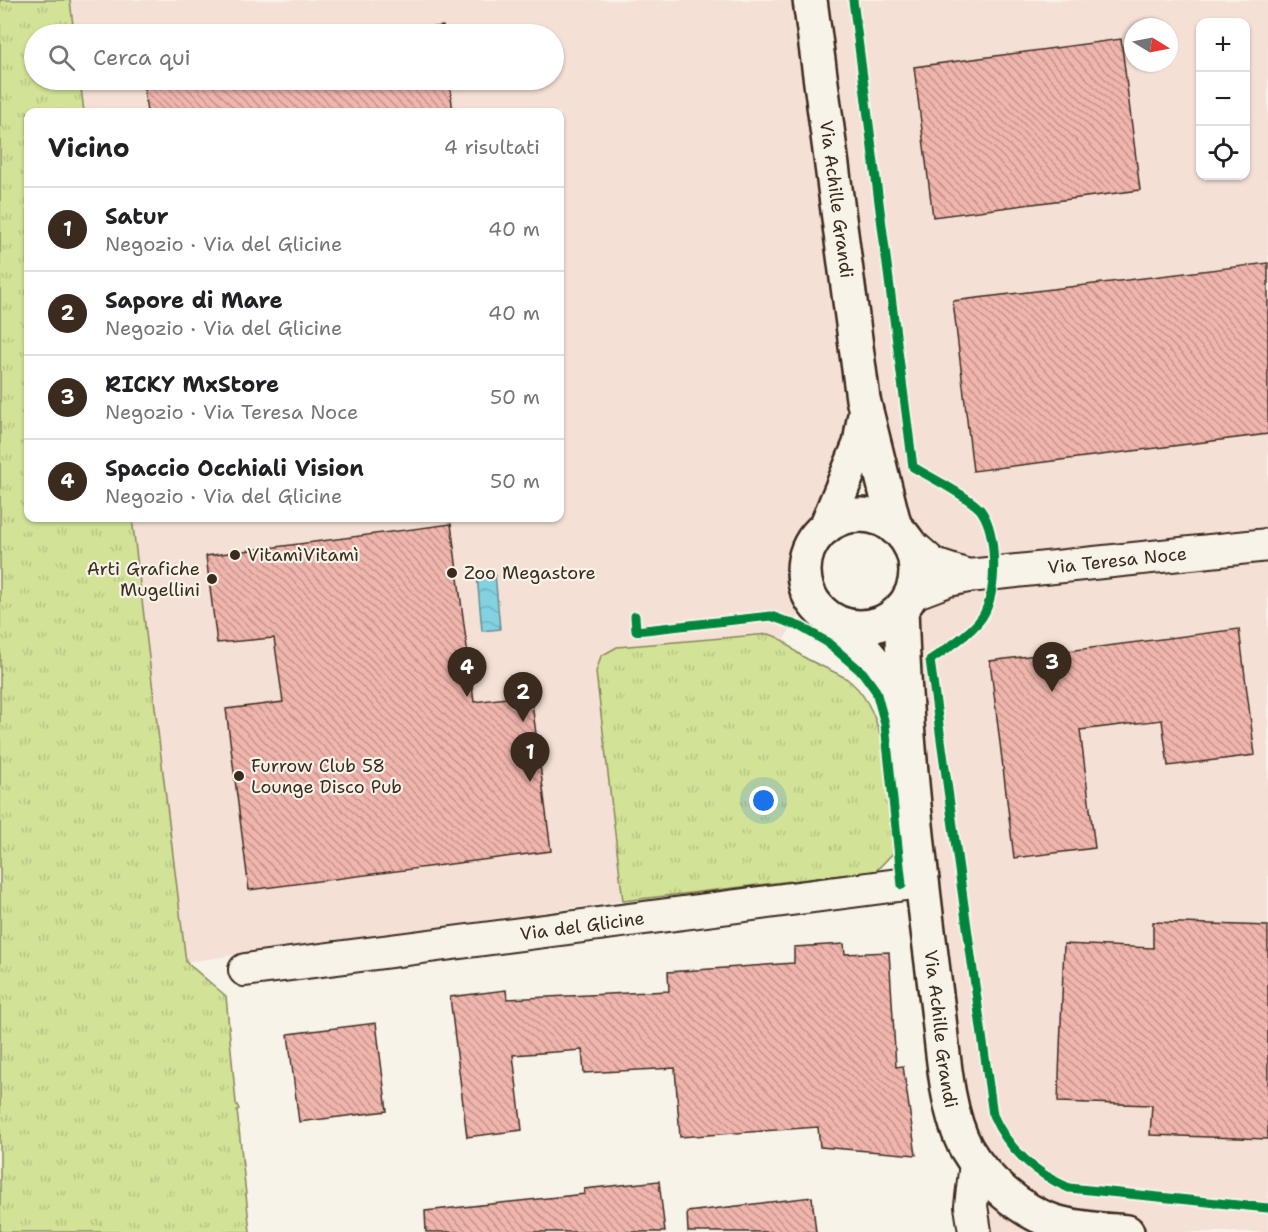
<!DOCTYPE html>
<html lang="it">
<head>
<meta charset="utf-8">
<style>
  :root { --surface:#fff; --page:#f6f6f6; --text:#202124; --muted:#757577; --line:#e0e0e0; --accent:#3b2a1e }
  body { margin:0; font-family:"Shantell Sans",sans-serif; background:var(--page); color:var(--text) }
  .controls { position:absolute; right:18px; top:18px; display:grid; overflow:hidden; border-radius:12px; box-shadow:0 2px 4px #0004 }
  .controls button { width:54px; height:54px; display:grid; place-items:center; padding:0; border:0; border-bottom:2px solid var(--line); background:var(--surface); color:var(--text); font:30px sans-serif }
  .compass { position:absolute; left:1124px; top:18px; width:54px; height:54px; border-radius:50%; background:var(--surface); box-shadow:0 2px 4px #0004; rotate:100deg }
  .you { position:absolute; left:764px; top:801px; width:21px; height:21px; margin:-15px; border:4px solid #fff; border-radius:50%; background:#1a73e8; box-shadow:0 0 0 9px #1a73e833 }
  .badge { display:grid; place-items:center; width:39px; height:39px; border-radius:50%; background:var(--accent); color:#fff; font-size:20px; font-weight:700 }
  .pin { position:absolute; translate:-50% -50px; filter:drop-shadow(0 2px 3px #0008) }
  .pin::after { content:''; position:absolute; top:32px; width:21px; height:18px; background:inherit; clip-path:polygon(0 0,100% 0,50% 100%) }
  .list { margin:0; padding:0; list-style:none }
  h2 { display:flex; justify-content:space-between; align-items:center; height:78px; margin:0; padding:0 24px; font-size:26px }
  h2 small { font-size:20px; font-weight:400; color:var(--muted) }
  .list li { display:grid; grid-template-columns:39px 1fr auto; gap:18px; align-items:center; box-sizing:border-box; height:84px; padding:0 24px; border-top:2px solid var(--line) }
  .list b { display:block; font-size:22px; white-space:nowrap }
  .list p { margin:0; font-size:20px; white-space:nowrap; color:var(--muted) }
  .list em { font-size:20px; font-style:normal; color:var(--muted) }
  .icon { flex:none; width:33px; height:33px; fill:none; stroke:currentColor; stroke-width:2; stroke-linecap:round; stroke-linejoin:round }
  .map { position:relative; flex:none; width:1268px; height:1232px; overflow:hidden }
  .search { position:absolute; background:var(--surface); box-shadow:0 2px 4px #0004; left:24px; top:24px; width:540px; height:66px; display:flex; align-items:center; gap:15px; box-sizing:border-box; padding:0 21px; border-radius:33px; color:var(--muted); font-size:22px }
  .panel { position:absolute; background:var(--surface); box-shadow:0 2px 4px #0004; left:24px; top:108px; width:540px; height:414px; border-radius:12px }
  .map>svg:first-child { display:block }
  .built { fill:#f5e0d6; fill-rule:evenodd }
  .grass { fill:url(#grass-tufts); stroke:#86865a; stroke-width:1.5 }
  .water { fill:url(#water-waves); stroke:#668e93; stroke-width:1.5 }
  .building { fill:url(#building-back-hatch); stroke:#3b2a1e; stroke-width:1.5 }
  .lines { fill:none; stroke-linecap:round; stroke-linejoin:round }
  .street-casing { stroke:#3b2a1e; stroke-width:36 }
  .secondary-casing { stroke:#3b2a1e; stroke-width:38 }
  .street { stroke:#f7f3e8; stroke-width:32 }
  .secondary { stroke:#f7f3e8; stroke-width:33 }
  .cycleway-casing { stroke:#f7f3e8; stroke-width:13 }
  .cycleway { stroke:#00873e; stroke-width:9 }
  .poi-dot { fill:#3b2a1e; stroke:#f7f3e8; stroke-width:2 }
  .labels { text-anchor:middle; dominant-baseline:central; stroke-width:4.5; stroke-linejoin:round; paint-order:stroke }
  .street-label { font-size:18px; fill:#3b2a1e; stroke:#f7f3e8 }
  .poi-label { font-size:18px; fill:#3b2a1e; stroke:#f7f3e8; text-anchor:start }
</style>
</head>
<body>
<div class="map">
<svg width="1268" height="1232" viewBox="0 0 1268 1232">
  <defs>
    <pattern id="grass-tufts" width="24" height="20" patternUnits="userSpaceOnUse" patternTransform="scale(1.5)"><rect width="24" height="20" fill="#d2e397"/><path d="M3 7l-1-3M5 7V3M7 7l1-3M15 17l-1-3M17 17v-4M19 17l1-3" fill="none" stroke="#b5c382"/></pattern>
    <pattern id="water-waves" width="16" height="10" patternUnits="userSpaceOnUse" patternTransform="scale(1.5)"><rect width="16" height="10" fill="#83d1e1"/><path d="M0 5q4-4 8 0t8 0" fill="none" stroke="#72b4c1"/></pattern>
    <pattern id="building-back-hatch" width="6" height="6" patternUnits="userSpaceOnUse" patternTransform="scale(1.5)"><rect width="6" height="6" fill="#f0b5ad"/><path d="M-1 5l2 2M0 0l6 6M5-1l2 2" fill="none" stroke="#c4938c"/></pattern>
  </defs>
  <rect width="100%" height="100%" fill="#f7f3e8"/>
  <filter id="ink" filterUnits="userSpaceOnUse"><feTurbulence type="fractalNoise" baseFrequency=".0167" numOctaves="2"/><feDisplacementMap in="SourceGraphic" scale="12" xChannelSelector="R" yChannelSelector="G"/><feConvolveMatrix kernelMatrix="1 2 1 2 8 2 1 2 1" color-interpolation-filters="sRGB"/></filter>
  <g filter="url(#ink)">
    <g class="built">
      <path d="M70,0H802L857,402L819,521L806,539L796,565V584L805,606L784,639L768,634L596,672L623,901L186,962L132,518H560V112H84L80,80H554V34H74Z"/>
      <path d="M818,0H1268V1232H974L909,612L924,570L906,524L870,399ZM1200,22H1246V176H1200ZM1133,27H1169V63H1133Z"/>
    </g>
    <g class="grass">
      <path d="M0,0H70L74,34H34V80H80L84,112H28V518H132L186,962L226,996L236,1103L239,1109L237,1110L250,1232H0Z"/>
      <path d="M769,634C788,640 787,647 802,656C816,665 833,670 847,679C891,711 889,800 895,851L876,871L623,901L596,672L601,656L617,647Z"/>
    </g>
    <path class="water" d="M495,573L500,629L482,631L477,575Z"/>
    <g class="building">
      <path d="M443,26L444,34H378Z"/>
      <path d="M1121,39L1140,190L933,217L914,67Z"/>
      <path d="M143,80H449L453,112H147Z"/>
      <path d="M1268,263V434L973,471L953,301Z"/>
      <path d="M451,524L474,702L531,695L551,851L249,890L226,709L283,702L274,638L217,643L206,556Z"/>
      <path d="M1239,629L1255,755L1168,766L1162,720L1080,730L1095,848L1014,858L990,661Z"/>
      <path d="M1153,922L1268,926V1139L1150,1135L1152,1105L1058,1102L1064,944L1153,948Z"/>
      <path d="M844,944L845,954L889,952L896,1067L903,1066L916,1155L820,1147L818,1127L680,1137L675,1068L584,1073L582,1050L513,1055L522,1130L467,1137L450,997L506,990L507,999L669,991L668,972L794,963V947Z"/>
      <path d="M376,1023L387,1111L299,1122L288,1034Z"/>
      <path d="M659,1181L665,1232H426L425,1211L585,1194L584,1189Z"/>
      <path d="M812,1197L816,1232H688L687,1212Z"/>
    </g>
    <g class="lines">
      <g class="street-casing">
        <g id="street">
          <path d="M908,542L934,565L968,576"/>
          <path id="s1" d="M911,594L948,580L968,576L1268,545"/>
          <path id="s2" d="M245,970L921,882"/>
          <path d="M975,1232L971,1206L976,1163"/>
        </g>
      </g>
      <g class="secondary-casing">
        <g id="secondary">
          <path id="s3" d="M810,0L863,399L895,528"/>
          <circle cx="860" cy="571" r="56"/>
          <path d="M826,527L860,444L864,419"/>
          <path id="s4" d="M901,609C905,742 920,871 937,1002C943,1046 945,1109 966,1148C984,1179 1021,1212 1055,1222C1078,1229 1104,1230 1127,1232"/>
          <path d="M843,625L881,670L901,709"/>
        </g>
      </g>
      <use href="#street" class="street"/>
      <use href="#secondary" class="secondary"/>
      <g class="cycleway-casing">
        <g id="cycleway">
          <path d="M853,0L913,467C927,475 975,500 982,512C997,535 997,588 985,612C977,630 946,649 930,660L993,1115C1007,1148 1036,1174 1069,1188L1268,1208"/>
          <path d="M635,616L636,631L771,616L801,627L827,642L863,673L876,691L885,724L902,885"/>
        </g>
      </g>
      <use href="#cycleway" class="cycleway"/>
    </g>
  </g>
  <g class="poi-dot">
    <circle cx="235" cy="555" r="6"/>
    <circle cx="452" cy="573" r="6"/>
    <circle cx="212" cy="579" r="6"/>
    <circle cx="239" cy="776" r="6"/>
  </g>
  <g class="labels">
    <g class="street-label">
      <text stroke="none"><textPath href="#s3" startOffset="201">Via Achille Grandi</textPath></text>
      <text stroke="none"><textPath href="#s1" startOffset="210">Via Teresa Noce</textPath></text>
      <text stroke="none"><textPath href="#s2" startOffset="340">Via del Glicine</textPath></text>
      <text stroke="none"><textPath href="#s4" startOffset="422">Via Achille Grandi</textPath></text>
    </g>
    <g class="poi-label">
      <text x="247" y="555">VitamìVitamì</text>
      <text x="200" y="569" text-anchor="end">Arti Grafiche<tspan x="200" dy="21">Mugellini</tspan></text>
      <text x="464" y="573">Zoo Megastore</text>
      <text x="251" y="766">Furrow Club 58<tspan x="251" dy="21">Lounge Disco Pub</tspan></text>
    </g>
  </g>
</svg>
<div class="controls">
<button>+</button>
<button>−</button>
<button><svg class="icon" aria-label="locate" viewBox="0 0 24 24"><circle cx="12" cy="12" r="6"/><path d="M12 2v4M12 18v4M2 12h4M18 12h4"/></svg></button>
</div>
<svg class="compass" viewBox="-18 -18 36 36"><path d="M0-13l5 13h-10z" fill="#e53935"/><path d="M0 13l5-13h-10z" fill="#757577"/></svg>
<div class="you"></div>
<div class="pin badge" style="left:530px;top:782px">1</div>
<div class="pin badge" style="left:523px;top:722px">2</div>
<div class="pin badge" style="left:1052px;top:692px">3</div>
<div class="pin badge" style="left:467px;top:697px">4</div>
<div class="search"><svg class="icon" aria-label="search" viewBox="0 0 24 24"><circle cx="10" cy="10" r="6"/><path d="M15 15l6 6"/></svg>Cerca qui</div>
<section class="panel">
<h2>Vicino<small>4 risultati</small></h2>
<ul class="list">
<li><span class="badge">1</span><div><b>Satur</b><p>Negozio · Via del Glicine</p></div><em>40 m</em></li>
<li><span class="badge">2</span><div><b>Sapore di Mare</b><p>Negozio · Via del Glicine</p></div><em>40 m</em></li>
<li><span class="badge">3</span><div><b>RICKY MxStore</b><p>Negozio · Via Teresa Noce</p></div><em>50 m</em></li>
<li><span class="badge">4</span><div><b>Spaccio Occhiali Vision</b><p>Negozio · Via del Glicine</p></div><em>50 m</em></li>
</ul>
</section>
</div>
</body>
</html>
